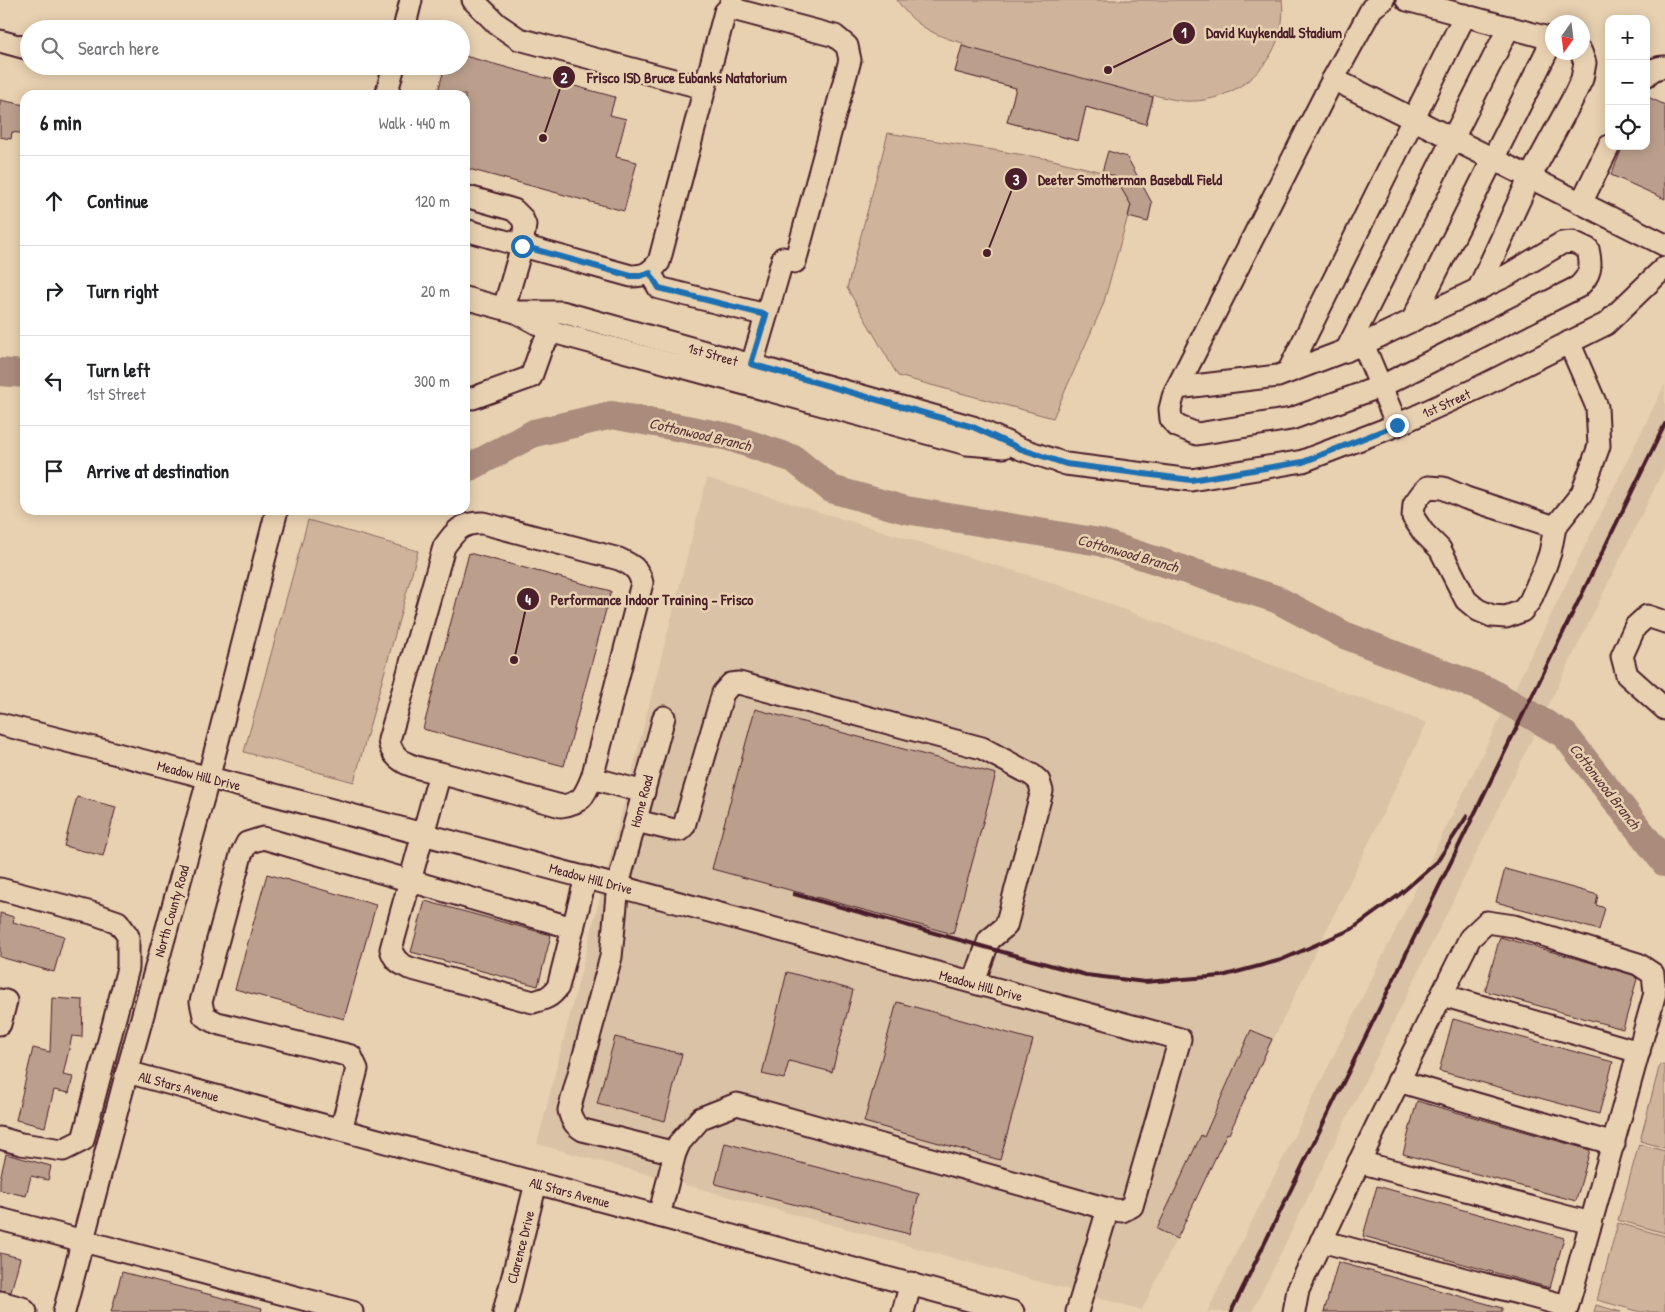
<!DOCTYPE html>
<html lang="en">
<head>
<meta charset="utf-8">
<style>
  :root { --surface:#fff; --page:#f6f6f6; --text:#202124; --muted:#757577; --line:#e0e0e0 }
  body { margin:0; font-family:"Patrick Hand",sans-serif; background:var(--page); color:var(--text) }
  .controls { position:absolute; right:15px; top:15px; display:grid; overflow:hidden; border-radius:10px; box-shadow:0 2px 12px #0003 }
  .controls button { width:45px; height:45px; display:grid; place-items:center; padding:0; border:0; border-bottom:1px solid var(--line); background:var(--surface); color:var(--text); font:25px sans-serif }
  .compass { position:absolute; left:1545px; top:15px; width:45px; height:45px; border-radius:50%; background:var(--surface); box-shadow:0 2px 12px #0003; rotate:194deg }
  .stop { position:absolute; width:15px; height:15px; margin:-11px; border:4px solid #1f6fb2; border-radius:50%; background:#fff }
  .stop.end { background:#1f6fb2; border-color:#fff; box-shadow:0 1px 5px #0008 }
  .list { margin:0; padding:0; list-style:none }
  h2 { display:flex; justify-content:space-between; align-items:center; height:65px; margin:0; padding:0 20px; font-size:21px }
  h2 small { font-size:16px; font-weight:400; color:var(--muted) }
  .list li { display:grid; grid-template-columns:32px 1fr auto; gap:15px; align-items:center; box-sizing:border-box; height:90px; padding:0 20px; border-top:1px solid var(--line) }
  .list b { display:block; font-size:19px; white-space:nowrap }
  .list p { margin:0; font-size:16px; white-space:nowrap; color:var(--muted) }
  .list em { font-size:16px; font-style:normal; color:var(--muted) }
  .icon { flex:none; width:28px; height:28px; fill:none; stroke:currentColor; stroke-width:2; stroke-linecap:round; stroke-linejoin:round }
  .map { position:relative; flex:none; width:1665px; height:1312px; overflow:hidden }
  .search { position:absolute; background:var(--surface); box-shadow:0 2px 12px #0003; left:20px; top:20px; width:450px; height:55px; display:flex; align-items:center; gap:12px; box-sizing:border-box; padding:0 18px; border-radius:28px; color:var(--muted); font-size:19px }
  .panel { position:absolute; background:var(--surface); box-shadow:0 2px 12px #0003; left:20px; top:90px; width:450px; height:425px; border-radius:15px }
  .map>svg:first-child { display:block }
  .built { fill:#dac2a6 }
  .green { fill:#cfb49b; stroke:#8c6a63 }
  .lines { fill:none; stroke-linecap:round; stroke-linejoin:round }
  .river { stroke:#aa8b7c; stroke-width:28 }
  .building { fill:#bb9f8c; stroke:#4a1f2b }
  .minor-casing { stroke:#4a1f2b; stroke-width:25 }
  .minor { stroke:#e8d1b1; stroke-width:21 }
  .rail { stroke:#4a1f2b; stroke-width:4 }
  .route { stroke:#1f6fb2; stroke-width:6 }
  .labels { text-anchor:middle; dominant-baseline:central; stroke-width:5; stroke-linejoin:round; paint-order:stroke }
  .street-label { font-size:14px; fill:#4a1f2b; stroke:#e8d1b1 }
  .water-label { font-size:15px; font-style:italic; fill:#5d353b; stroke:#e8d1b1 }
  .leader { fill:none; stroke:#4a1f2b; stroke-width:2 }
  .callout-dot { fill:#4a1f2b; stroke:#e8d1b1; stroke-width:2 }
  .mark-label { font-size:15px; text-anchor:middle; font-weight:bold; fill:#fff }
  .callout-label { font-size:15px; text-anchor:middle; font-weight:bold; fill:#4a1f2b; stroke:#e8d1b1; stroke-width:5; stroke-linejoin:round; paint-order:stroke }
</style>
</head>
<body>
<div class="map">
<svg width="1665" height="1312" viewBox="0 0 1665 1312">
  <rect width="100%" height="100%" fill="#e8d1b1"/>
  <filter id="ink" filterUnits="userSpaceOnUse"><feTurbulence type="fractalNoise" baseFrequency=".02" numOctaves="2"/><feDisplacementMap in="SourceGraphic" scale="10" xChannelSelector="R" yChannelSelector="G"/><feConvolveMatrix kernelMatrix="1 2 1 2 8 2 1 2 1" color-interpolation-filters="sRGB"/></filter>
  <g filter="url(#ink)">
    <g class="built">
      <path d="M1665,384V467L1252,1312H1207Z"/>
      <path d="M707,478L1051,582L1427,723L1142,1310L537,1144Z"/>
    </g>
    <g class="green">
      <path d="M897,0H1282C1289,52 1246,98 1195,101C1181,102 1167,98 1154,95L1146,124L1086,107L1078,141L1007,122L1016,88L955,72L963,43C935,36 913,25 897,0Z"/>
      <path d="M888,133L1049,159L1114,175L1131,205L1103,305L1053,418L898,376L847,288Z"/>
      <path d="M308,520L418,551L354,782L244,752Z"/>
      <path d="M1660,1064L1665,1066V1148L1640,1141Z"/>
      <path d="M1639,1144L1665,1151V1233L1618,1220Z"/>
      <path d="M1618,1223L1665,1236V1312H1641L1597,1300Z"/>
      <path d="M1596,1305L1621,1312H1594Z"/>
    </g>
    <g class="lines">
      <g class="river">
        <path d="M0,372L25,374"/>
        <path d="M465,470L534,433L612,415L729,437L794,459L831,489L906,510L1099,542L1276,599L1344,635L1489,691L1565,735L1665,863"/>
      </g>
    </g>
    <g class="building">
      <path d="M962,46L1153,97L1146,124L1086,107L1078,141L1007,122L1016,88L955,72Z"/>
      <path d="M461,55L615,97L610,115L626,119L616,157L637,162L624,211L465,168V95H437L445,66H461Z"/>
      <path d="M1646,96L1665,105V199L1611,175L1623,146H1646Z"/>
      <path d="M0,100L25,105V134L12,132L11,139L0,137Z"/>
      <path d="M1108,151L1127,157L1152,203L1148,222L1128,217L1131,205L1114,176L1102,172Z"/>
      <path d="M469,553L611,591L564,766L423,729Z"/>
      <path d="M755,709L996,774L953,934L712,869Z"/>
      <path d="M77,797L116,807L103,856L64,846Z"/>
      <path d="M1505,869L1598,895L1596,905L1605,908L1599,930L1496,902Z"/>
      <path d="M267,874L376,905L344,1019L235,989Z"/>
      <path d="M425,901L551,935L538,986L411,952Z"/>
      <path d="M0,913L14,917L13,922L64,936L54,972L0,957Z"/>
      <path d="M1500,937L1578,959L1633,975L1637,979L1623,1029L1485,991Z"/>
      <path d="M787,972L853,990L832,1072L789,1061L784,1079L762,1074Z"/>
      <path d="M52,998L83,1000L82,1037L72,1036L63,1075L73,1077L69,1093L54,1090L45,1127L16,1120L33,1048L50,1052Z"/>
      <path d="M897,1002L1033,1040L1000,1160L864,1122Z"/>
      <path d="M1453,1019L1613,1062L1599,1114L1439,1071Z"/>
      <path d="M1251,1030L1272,1039L1229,1134L1227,1133L1177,1239L1157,1229L1201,1135L1204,1137Z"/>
      <path d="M615,1037L682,1054L665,1121L597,1104Z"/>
      <path d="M1417,1101L1590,1150L1576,1201L1403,1154Z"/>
      <path d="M725,1143L919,1194L909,1234L715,1184Z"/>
      <path d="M6,1154L51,1166L48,1180L31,1176L26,1196L0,1190V1179Z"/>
      <path d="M1377,1186L1564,1238L1550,1288L1363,1236Z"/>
      <path d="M0,1253L20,1258L11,1292L0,1290Z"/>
      <path d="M1338,1262L1502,1308V1312H1324Z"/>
      <path d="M122,1272L262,1308L261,1312H111Z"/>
    </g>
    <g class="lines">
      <g class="minor-casing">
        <g id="minor">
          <path d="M473,0L497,24L519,39L704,88"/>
          <path d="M1407,0L1552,39"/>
          <path d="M729,8L835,36L847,46L850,60L795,262L783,258L748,378"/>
          <path d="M404,29L411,0"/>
          <path d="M0,41L29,49"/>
          <path d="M1646,76C1651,70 1657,67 1665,67"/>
          <path d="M1333,79L1665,245"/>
          <path d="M386,95L394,66"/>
          <path d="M465,196L514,210L522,218L525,225L522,246L504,308"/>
          <path d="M1581,203L1609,146"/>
          <path d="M465,230L631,276C645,276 650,273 659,262L725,12L729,8L732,0"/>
          <path d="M650,273L659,288L766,315"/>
          <path d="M1478,290L1530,177L1572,100L1582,79L1585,63L1581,52"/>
          <path d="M465,298L516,312L553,332L967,444L1004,447"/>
          <path d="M516,312H562L973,427L1021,449L1066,464L1191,480L1303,461L1397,425L1478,388L1606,324L1665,267"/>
          <path d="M1412,321L1552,41"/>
          <path d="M1363,344L1397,425"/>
          <path d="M1346,351L1509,27"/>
          <path d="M1288,372L1465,15"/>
          <path d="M1177,388L1278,376L1363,344L1508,275L1562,243L1573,242L1588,249C1592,266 1591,275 1578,287L1382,386L1291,419L1197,434L1177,426L1171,419L1170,409L1173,397L1177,388L1333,79L1372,8L1383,0"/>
          <path d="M473,398L531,377L542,346L553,332"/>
          <path d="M1555,527L1466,498L1443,488L1428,487L1422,493L1414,504L1413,517L1423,532L1440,549L1466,600L1478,610L1492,616L1506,617L1522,611L1530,601L1545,567L1550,553L1555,527L1582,493L1599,446L1597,407L1569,342"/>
          <path d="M1665,622L1647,616L1635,627L1622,656L1627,675L1665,709"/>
          <path d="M664,717L618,885L611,957L569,1110C571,1119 574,1125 583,1130L675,1153"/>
          <path d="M0,724C394,824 787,932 1180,1039L1132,1206L1122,1211L1108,1209L1077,1312"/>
          <path d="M440,773L561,806C582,803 584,797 592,778L642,583C639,569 632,565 619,559L483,523C462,522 455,531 444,547L389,740C392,765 419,768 440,773L391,949C394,960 399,963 409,968L533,1002C545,999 551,997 558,987L586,877"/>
          <path d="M592,778L644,792"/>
          <path d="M636,821L674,830H680L684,826L723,693L731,684L739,683L982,748L1032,775L1039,781L1042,791L1006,926L989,940L974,982"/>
          <path d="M0,889L92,913L118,922L128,936V968L83,1140L63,1150L21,1144L0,1138"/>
          <path d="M1442,995L1639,1052"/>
          <path d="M0,1000L6,1001L0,1024"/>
          <path d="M127,1072L1013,1312"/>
          <path d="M1398,1081L1614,1144"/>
          <path d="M341,1130L357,1069L351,1056L217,1023L204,1016L201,1002L241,855L247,843L263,838L573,928"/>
          <path d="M1359,1162L1591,1223"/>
          <path d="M659,1216L675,1153L680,1142L701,1118L737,1104L1108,1209"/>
          <path d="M0,1219L352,1312"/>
          <path d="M1321,1241L1567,1306"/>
          <path d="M0,1302L22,1308L26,1312"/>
          <path d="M64,1312L127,1072L205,791L277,510"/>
          <path d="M504,1312L536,1183"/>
          <path d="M903,1312L911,1283"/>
          <path d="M1294,1312L1298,1290L1376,1127L1470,938L1487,922L1514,926L1638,964L1653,974L1655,993L1566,1312"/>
        </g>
      </g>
      <use href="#minor" class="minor"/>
      <g class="rail">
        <path d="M794,894L1086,975L1145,982L1222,976L1281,960L1352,929L1399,895L1437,862L1467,816"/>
        <path d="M1231,1312L1665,424"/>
      </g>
    </g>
  </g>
  <g class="lines" filter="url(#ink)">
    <path class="route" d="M522,246L631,276H640L650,273L659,288L766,315L751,364L973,427L1021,449L1066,464L1191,480L1303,462L1397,425"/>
  </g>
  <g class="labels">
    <g class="street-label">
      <text transform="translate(713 354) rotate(16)">1st Street</text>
      <text transform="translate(1446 403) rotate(-24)">1st Street</text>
      <text transform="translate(199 775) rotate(14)">Meadow Hill Drive</text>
      <text transform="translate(641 801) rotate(-75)">Home Road</text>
      <text transform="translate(591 878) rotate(15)">Meadow Hill Drive</text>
      <text transform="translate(171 911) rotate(-74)">North County Road</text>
      <text transform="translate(981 985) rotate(15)">Meadow Hill Drive</text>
      <text transform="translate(179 1086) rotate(15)">All Stars Avenue</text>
      <text transform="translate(570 1192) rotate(15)">All Stars Avenue</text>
      <text transform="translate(520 1247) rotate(-76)">Clarence Drive</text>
    </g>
    <g class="water-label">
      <text transform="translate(700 434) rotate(13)">Cottonwood Branch</text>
      <text transform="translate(1128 553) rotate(16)">Cottonwood Branch</text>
      <text transform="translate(1605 786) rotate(52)">Cottonwood Branch</text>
    </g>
  </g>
  <path class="leader" d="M1108 70L1184 33M543 138L564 77M987 253L1016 179M514 660L528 599"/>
  <g class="callout-dot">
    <circle cx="1108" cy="70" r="5"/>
    <circle cx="543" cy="138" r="5"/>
    <circle cx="987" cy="253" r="5"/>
    <circle cx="514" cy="660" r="5"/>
    <circle cx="1184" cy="33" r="12"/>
    <circle cx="564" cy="77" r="12"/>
    <circle cx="1016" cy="179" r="12"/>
    <circle cx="528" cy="599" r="12"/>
  </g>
  <g class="mark-label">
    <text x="1184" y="38">1</text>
    <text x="564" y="83">2</text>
    <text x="1016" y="185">3</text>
    <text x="528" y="605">4</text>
  </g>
  <g class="callout-label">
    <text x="1274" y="38">David Kuykendall Stadium</text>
    <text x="687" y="83">Frisco ISD Bruce Eubanks Natatorium</text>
    <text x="1130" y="185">Deeter Smotherman Baseball Field</text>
    <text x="652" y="605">Performance Indoor Training - Frisco</text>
  </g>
</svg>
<div class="controls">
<button>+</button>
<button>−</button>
<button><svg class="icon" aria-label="locate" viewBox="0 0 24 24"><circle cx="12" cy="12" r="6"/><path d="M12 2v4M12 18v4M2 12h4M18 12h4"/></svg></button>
</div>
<svg class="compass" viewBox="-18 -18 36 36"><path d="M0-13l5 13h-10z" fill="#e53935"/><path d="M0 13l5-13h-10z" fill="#757577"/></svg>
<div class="stop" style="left:522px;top:246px"></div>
<div class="stop end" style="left:1397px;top:425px"></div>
<div class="search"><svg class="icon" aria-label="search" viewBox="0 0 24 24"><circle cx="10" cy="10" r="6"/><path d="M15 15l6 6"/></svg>Search here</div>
<section class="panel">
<h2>6 min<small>Walk · 440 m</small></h2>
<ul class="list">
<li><svg class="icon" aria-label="ahead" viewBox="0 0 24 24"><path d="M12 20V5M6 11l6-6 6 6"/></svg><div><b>Continue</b></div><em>120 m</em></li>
<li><svg class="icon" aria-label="right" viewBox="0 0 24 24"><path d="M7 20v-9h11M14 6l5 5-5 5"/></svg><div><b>Turn right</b></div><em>20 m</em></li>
<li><svg class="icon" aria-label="left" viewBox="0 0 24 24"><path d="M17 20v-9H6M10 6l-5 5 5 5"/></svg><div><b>Turn left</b><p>1st Street</p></div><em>300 m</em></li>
<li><svg class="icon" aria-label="arrive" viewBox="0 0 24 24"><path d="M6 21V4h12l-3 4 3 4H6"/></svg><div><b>Arrive at destination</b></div></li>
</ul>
</section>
</div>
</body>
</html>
